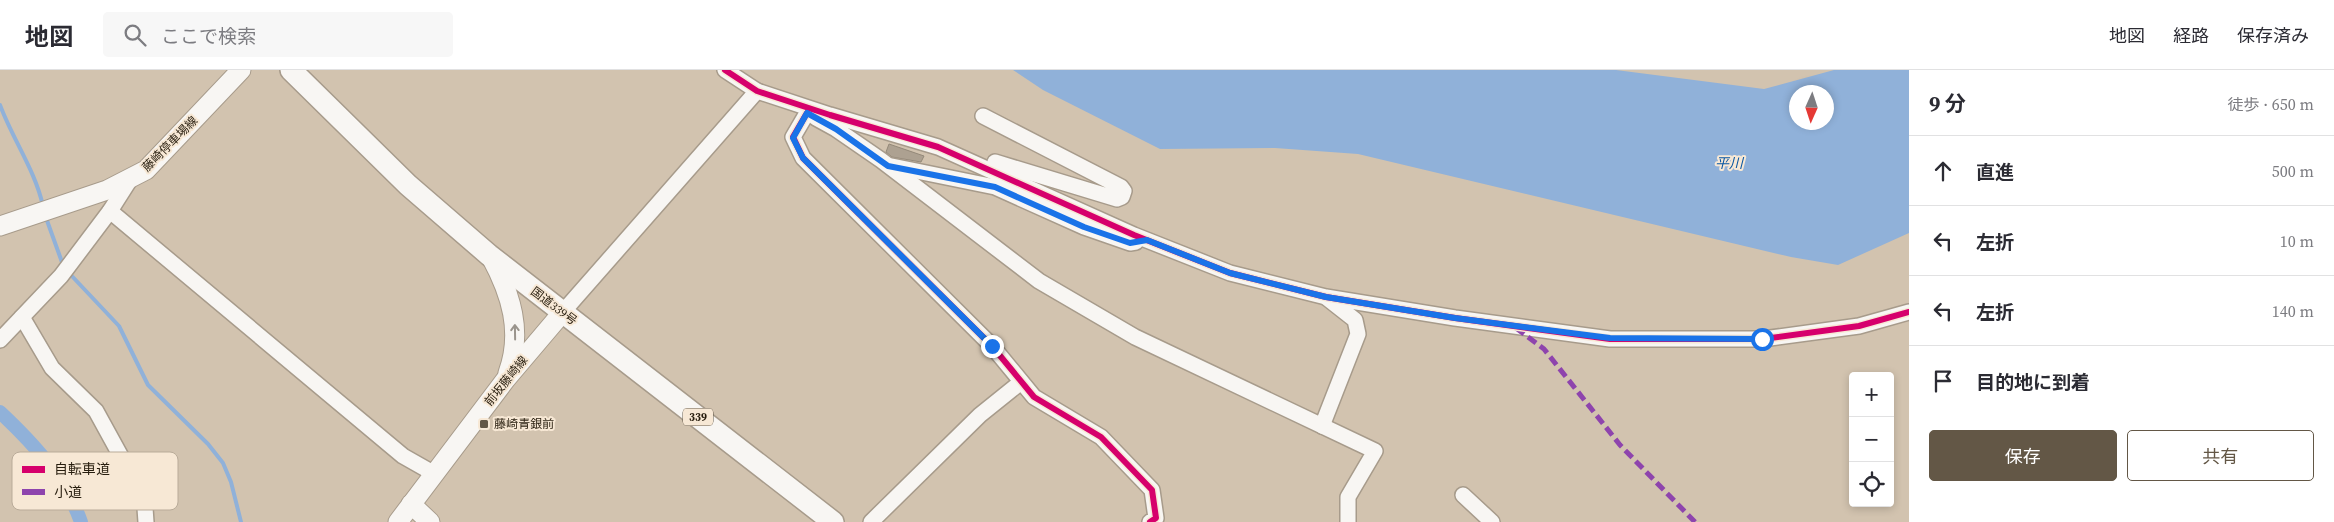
<!DOCTYPE html>
<html lang="ja">
<head>
<meta charset="utf-8">
<style>
  :root { --surface:#fff; --page:#f7f7f7; --text:#2b2b33; --muted:#7c7c81; --line:#e1e1e2; --accent:#635746 }
  body { margin:0; font-family:"Source Serif 4","Noto Sans JP",serif; background:var(--page); color:var(--text) }
  .controls { position:absolute; right:15px; bottom:15px; display:grid; overflow:hidden; border-radius:5px; box-shadow:0 2px 8px #0003 }
  .controls button { width:45px; height:45px; display:grid; place-items:center; padding:0; border:0; border-bottom:1px solid var(--line); background:var(--surface); color:var(--text); font:25px sans-serif }
  .compass { position:absolute; left:1789px; top:15px; width:45px; height:45px; border-radius:50%; background:var(--surface); box-shadow:0 2px 8px #0003; rotate:183deg }
  .stop { position:absolute; width:15px; height:15px; margin:-11px; border:4px solid #1a73e8; border-radius:50%; background:#fff }
  .stop.end { background:#1a73e8; border-color:#fff; box-shadow:0 1px 5px #0008 }
  .list { margin:0; padding:0; list-style:none }
  h2 { display:flex; justify-content:space-between; align-items:center; height:65px; margin:0; padding:0 20px; font-size:21px }
  h2 small { font-size:16px; font-weight:400; color:var(--muted) }
  .list li { display:grid; grid-template-columns:32px 1fr auto; gap:15px; align-items:center; box-sizing:border-box; height:70px; padding:0 20px; border-top:1px solid var(--line) }
  .list b { display:block; font-size:19px; white-space:nowrap }
  .list em { font-size:16px; font-style:normal; color:var(--muted) }
  .actions { display:flex; gap:10px; padding:15px 20px }
  .actions a { flex:1; padding:11px 0; border:1px solid var(--accent); border-radius:5px; text-align:center; font-size:18px; color:var(--accent) }
  .actions .main { background:var(--accent); color:#fff }
  .icon { flex:none; width:28px; height:28px; fill:none; stroke:currentColor; stroke-width:2; stroke-linecap:round; stroke-linejoin:round }
  .map { position:relative; flex:none; width:1909px; height:452px; overflow:hidden }
  header { display:flex; align-items:center; gap:30px; box-sizing:border-box; height:70px; padding:0 25px; background:var(--surface); border-bottom:1px solid var(--line) }
  header strong { font-size:24px }
  nav { display:flex; gap:28px; margin-inline-start:auto; font-size:18px }
  .search { width:350px; height:45px; background:var(--page); display:flex; align-items:center; gap:12px; box-sizing:border-box; padding:0 18px; border-radius:5px; color:var(--muted); font-size:19px }
  main { display:flex }
  aside { flex:1; background:var(--surface) }
  .map>svg:first-child { display:block }
  .water { fill:#90b1d9; fill-rule:evenodd }
  .lines { fill:none; stroke-linecap:round; stroke-linejoin:round }
  .stream { stroke:#90b1d9; stroke-width:4 }
  .canal { stroke:#90b1d9; stroke-width:14 }
  .building { fill:#ada191; stroke:#948979 }
  .minor-casing { stroke:#a79b8b; stroke-width:18 }
  .major-casing { stroke:#a79b8b; stroke-width:21 }
  .highway-casing { stroke:#a79b8b; stroke-width:24 }
  .minor { stroke:#f8f6f3; stroke-width:15 }
  .major { stroke:#f8f6f3; stroke-width:19 }
  .highway { stroke:#f8f6f3; stroke-width:21 }
  .quiet { stroke:#8e44ad; stroke-width:5; stroke-dasharray:10 5; stroke-linecap:butt }
  .cycleway-casing { stroke:#f7e8d5; stroke-width:9 }
  .cycleway { stroke:#d6006c; stroke-width:6 }
  .oneway { stroke:#9a948c }
  .route { stroke:#1a73e8; stroke-width:6 }
  .poi-dot { fill:#635746; stroke:#f7e8d5; stroke-width:2 }
  .labels { text-anchor:middle; dominant-baseline:central; stroke-width:4; stroke-linejoin:round; paint-order:stroke }
  .shield { fill:#f7e8d5; stroke:#655a4a; stroke-width:1 }
  .shield-label { font-size:11px; font-weight:bold; fill:#271d0e }
  .street-label { font-size:12px; fill:#271d0e; stroke:#f7e8d5 }
  .poi-label { font-size:12px; fill:#271d0e; stroke:#f7e8d5; text-anchor:start }
  .water-label { font-size:14px; font-style:italic; fill:#0756a3; stroke:#f7e8d5 }
  .key { fill:#f7e8d5; stroke:#b9ab99; stroke-width:1 }
  .key-label { font-size:14px; fill:#271d0e }
</style>
</head>
<body>
<header>
<strong>地図</strong>
<div class="search"><svg class="icon" aria-label="search" viewBox="0 0 24 24"><circle cx="10" cy="10" r="6"/><path d="M15 15l6 6"/></svg>ここで検索</div>
<nav><a>地図</a><a>経路</a><a>保存済み</a></nav>
</header>
<main>
<div class="map">
<svg width="1909" height="452" viewBox="0 0 1909 452">
  <rect width="100%" height="100%" fill="#d2c3af"/>
  <path class="water" d="M1013,0H1616L1764,19L1834,0H1909V163L1838,195L1791,187L1358,84L1275,78L1160,79L1043,20ZM1826,22V52H1796V22Z"/>
  <g class="lines">
    <g class="stream">
      <path d="M0,35C13,70 35,100 43,136"/>
      <path d="M45,145L63,195"/>
      <path d="M69,203L119,256L148,315L208,374L223,393L231,412L241,452"/>
    </g>
    <path class="canal" d="M0,342C33,373 65,407 81,452"/>
  </g>
  <path class="building" d="M889,74L924,86L921,92L892,87L886,82Z"/>
  <g class="lines">
    <g class="minor-casing">
      <g id="minor">
        <path d="M725,0L757,21L830,45L938,77L1134,165L1230,203L1326,227L1455,248L1610,269H1763L1859,256L1909,242"/>
        <path d="M807,43L793,67L803,88L992,276L1034,327L1101,367L1152,420L1156,448L1150,452"/>
        <path d="M983,46L1121,117L1124,121L1122,127L1117,129L995,92"/>
        <path d="M816,48L836,59L881,90L1039,211L1135,267L1375,381L1348,427V452"/>
        <path d="M892,96L995,117L1084,157L1130,173L1136,172"/>
        <path d="M110,141L403,386L433,403"/>
        <path d="M562,243L757,21"/>
        <path d="M22,247L52,298L96,341L135,412L145,438L146,452"/>
        <path d="M0,270L61,206L110,141L131,108"/>
        <path d="M1322,356L1358,264L1355,250L1327,228"/>
        <path d="M1463,425L1492,452"/>
        <path d="M871,452L980,345L1021,312"/>
      </g>
    </g>
    <g class="major-casing">
      <g id="major">
        <path d="M0,156L107,120L146,100L241,0"/>
        <path d="M491,187C511,224 523,262 508,303"/>
        <path d="M411,434L430,452"/>
        <path d="M398,452L506,309L562,243"/>
      </g>
    </g>
    <g class="highway-casing">
      <path id="highway" d="M291,0L408,115L489,185L833,452"/>
    </g>
    <use href="#minor" class="minor"/>
    <use href="#major" class="major"/>
    <use href="#highway" class="highway"/>
    <path class="quiet" d="M1516,258L1544,279L1620,375L1695,452"/>
    <g class="cycleway-casing">
      <g id="cycleway">
        <path d="M725,0L757,21L830,45L938,77L1134,165L1230,203L1326,227L1455,248L1610,269H1763L1859,256L1909,242"/>
        <path d="M807,43L793,67L803,88L992,276L1034,327L1101,367L1152,420L1156,448L1150,452"/>
      </g>
    </g>
    <use href="#cycleway" class="cycleway"/>
  </g>
  <defs><path id="oneway-shaft" d="M-6 0H5M1.5-3L5.5 0L1.5 3" fill="none" stroke-width="1.6" stroke-linecap="round" stroke-linejoin="round" transform="scale(1.25)"/></defs>
  <use class="oneway" href="#oneway-shaft" transform="translate(515 262) rotate(-91)"/>
  <g class="lines">
    <path class="route" d="M992,276L803,88L793,68L807,43L836,59L888,96L995,117L1084,157L1130,173L1147,170L1230,203L1326,227L1455,248L1610,268L1762,269"/>
  </g>
  <rect class="poi-dot" x="479" y="349" width="10" height="10" rx="2.5"/>
  <g class="labels">
    <rect class="shield" x="683" y="338.5" width="30" height="17" rx="4"/>
    <g class="shield-label">
      <text x="698" y="347">339</text>
    </g>
    <g class="street-label">
      <text transform="translate(170 74) rotate(-45)">藤崎停車場線</text>
      <text transform="translate(554 236) rotate(37)">国道339号</text>
      <text transform="translate(506 311) rotate(-51)">前坂藤崎線</text>
    </g>
    <g class="poi-label">
      <text x="494" y="354">藤崎青銀前</text>
    </g>
    <g class="water-label">
      <text x="1729" y="93">平川</text>
    </g>
  </g>
  <rect x="12" y="382" width="166" height="58" rx="8" class="key"/>
  <rect x="22" y="396" width="23" height="7" fill="#d6006c"/>
  <rect x="22" y="419" width="23" height="6" fill="#8e44ad"/>
  <g class="key-label">
    <text x="54" y="404">自転車道</text>
    <text x="54" y="427">小道</text>
  </g>
</svg>
<div class="controls">
<button>+</button>
<button>−</button>
<button><svg class="icon" aria-label="locate" viewBox="0 0 24 24"><circle cx="12" cy="12" r="6"/><path d="M12 2v4M12 18v4M2 12h4M18 12h4"/></svg></button>
</div>
<svg class="compass" viewBox="-18 -18 36 36"><path d="M0-13l5 13h-10z" fill="#e53935"/><path d="M0 13l5-13h-10z" fill="#7c7c81"/></svg>
<div class="stop" style="left:1762px;top:269px"></div>
<div class="stop end" style="left:992px;top:276px"></div>
</div>
<aside>
<h2>9 分<small>徒歩 · 650 m</small></h2>
<ul class="list">
<li><svg class="icon" aria-label="ahead" viewBox="0 0 24 24"><path d="M12 20V5M6 11l6-6 6 6"/></svg><div><b>直進</b></div><em>500 m</em></li>
<li><svg class="icon" aria-label="left" viewBox="0 0 24 24"><path d="M17 20v-9H6M10 6l-5 5 5 5"/></svg><div><b>左折</b></div><em>10 m</em></li>
<li><svg class="icon" aria-label="left" viewBox="0 0 24 24"><path d="M17 20v-9H6M10 6l-5 5 5 5"/></svg><div><b>左折</b></div><em>140 m</em></li>
<li><svg class="icon" aria-label="arrive" viewBox="0 0 24 24"><path d="M6 21V4h12l-3 4 3 4H6"/></svg><div><b>目的地に到着</b></div></li>
</ul>
<div class="actions"><a class="main">保存</a><a>共有</a></div>
</aside>
</main>
</body>
</html>
